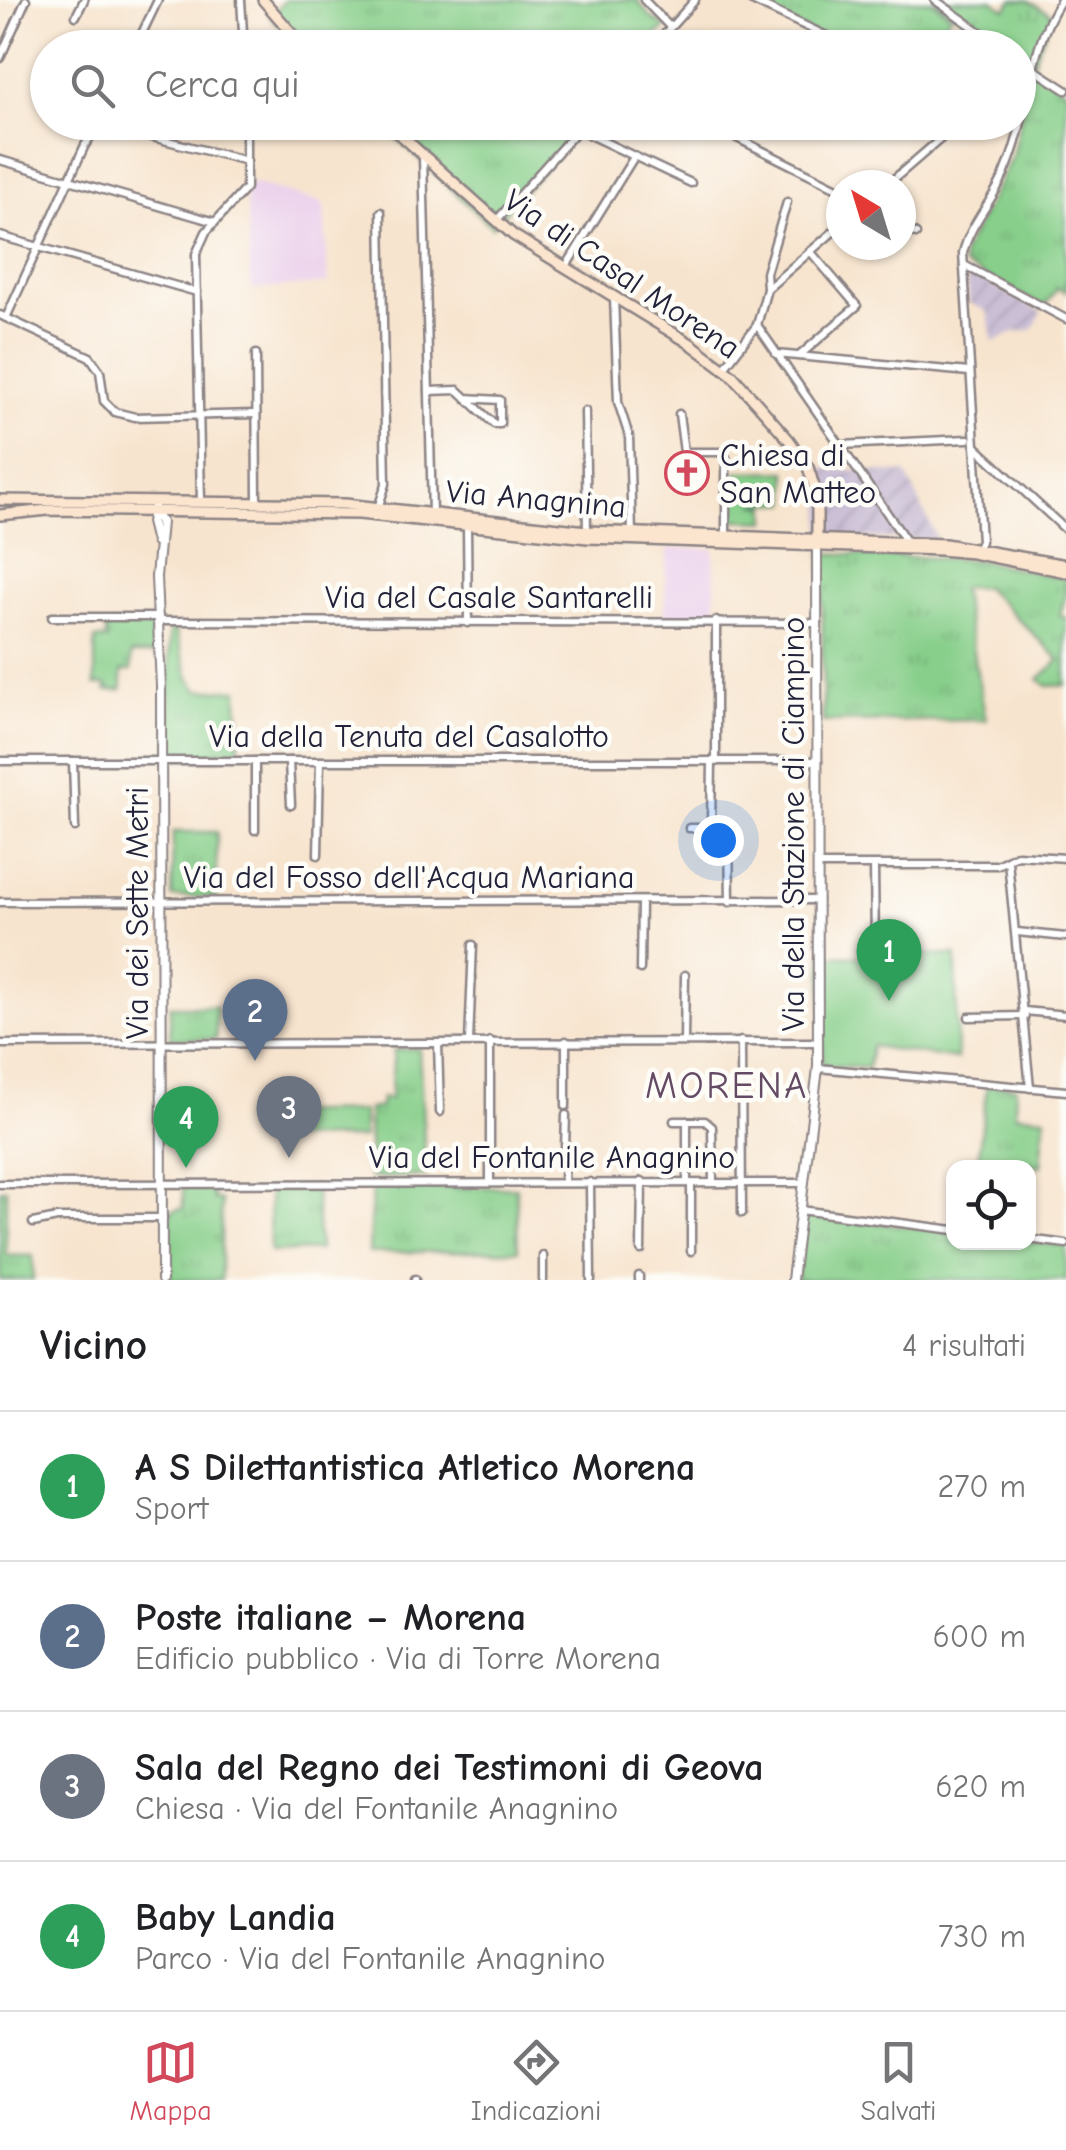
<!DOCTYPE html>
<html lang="it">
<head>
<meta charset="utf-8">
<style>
  :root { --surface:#fff; --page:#f6f6f6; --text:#202124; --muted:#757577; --line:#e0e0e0; --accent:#d1495b }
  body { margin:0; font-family:"Comic Neue",sans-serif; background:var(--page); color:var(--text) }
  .controls { position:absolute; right:30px; bottom:30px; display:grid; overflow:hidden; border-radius:20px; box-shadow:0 2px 8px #0004 }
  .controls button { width:90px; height:90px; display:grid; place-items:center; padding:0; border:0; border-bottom:2px solid var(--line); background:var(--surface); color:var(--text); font:50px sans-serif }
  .compass { position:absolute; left:826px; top:170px; width:90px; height:90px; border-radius:50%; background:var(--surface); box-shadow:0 2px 8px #0004; rotate:322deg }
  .you { position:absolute; left:718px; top:840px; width:35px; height:35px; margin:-25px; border:8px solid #fff; border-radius:50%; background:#1a73e8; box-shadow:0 0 0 15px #1a73e833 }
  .badge { display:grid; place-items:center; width:65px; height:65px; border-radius:50%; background:var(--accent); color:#fff; font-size:32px; font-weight:700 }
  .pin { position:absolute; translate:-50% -82px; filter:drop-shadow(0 2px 5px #0008) }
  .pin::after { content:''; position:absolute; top:52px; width:35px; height:30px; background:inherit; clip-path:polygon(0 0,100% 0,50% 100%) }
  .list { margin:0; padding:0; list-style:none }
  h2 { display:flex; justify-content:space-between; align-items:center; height:130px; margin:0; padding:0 40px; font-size:42px }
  h2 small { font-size:32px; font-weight:400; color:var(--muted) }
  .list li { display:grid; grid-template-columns:65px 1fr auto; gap:30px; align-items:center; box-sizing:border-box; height:150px; padding:0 40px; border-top:2px solid var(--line) }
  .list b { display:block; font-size:38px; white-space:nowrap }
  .list p { margin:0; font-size:32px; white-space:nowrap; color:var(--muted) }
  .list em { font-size:32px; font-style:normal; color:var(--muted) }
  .icon { flex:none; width:55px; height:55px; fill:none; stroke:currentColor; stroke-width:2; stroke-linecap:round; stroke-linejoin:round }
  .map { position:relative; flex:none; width:1066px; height:1280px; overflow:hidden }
  .search { position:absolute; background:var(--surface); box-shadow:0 2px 8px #0004; left:30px; right:30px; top:30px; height:110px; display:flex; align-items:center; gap:25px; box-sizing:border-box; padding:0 35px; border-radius:55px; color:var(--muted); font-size:38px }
  .sheet { height:730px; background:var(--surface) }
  nav { display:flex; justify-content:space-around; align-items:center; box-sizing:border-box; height:140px; border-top:2px solid var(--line); background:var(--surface); font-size:28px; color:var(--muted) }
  nav a { display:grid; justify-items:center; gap:5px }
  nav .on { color:var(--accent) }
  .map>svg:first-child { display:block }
  .built { fill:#ebd1ec }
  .industrial { fill:url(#industrial-furrows) }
  .grass { fill:url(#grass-tufts); stroke:#557863; stroke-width:2.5 }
  .garden { fill:#88cf8b; stroke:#557863; stroke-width:2.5 }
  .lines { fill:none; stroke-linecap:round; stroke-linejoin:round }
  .minor-casing { stroke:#8c8384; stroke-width:11 }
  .tertiary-casing { stroke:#8c8384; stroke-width:12 }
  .secondary-casing { stroke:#8c8384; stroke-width:14 }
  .minor { stroke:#fff; stroke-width:6 }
  .tertiary { stroke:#fff; stroke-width:8 }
  .secondary { stroke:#fce5cf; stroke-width:9 }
  .labels { text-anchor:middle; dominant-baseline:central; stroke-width:9; stroke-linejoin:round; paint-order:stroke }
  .street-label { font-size:32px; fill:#22223b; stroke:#fdfcf7 }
  .poi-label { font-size:32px; fill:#22223b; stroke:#fdfcf7; text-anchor:start }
  .quarter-label { font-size:38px; letter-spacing:2.5px; fill:#644a64; stroke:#fdfcf7 }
</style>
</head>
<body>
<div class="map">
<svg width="1066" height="1280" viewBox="0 0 1066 1280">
  <defs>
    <pattern id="industrial-furrows" width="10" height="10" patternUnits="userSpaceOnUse" patternTransform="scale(2.5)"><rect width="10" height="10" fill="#cbbfd6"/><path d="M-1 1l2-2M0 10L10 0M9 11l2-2" fill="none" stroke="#aea4b9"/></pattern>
    <pattern id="grass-tufts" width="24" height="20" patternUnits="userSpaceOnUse" patternTransform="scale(2.5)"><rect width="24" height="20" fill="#88cf8b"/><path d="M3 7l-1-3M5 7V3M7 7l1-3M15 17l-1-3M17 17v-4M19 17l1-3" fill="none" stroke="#75b179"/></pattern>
  </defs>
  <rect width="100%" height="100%" fill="#fdfcf7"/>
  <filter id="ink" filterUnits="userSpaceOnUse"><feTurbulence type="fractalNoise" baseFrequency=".01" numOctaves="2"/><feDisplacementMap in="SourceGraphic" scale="20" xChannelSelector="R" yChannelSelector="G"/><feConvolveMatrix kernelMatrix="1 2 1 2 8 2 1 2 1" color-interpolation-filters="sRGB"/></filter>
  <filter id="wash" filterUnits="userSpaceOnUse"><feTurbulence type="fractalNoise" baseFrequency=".0048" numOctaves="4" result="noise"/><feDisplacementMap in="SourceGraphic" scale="40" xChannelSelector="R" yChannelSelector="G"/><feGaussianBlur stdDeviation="2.25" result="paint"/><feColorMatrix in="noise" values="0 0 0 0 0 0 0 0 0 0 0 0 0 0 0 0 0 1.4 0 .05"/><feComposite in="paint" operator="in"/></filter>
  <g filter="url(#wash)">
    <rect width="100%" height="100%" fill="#f7e4ce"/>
    <g class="built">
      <path d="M250,182L324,203L328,283L251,290L246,196Z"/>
      <path d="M667,548L714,549L716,615L664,617Z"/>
    </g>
    <g class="industrial">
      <path d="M967,272L1042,312L1032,330L1015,332L993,342L987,311L969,303Z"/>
      <path d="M813,468L906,473L937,539L821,537L822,510Z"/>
    </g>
    <g class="grass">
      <path d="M285,0H637L653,19L666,27L653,38L657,42L652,47L302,48L270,17Z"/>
      <path d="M780,0H930L951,15L929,47L844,48L770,14Z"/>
      <path d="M935,0H992L1006,9L1013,0H1026L1052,14L1031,67L1066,90V292L1058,288L1044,307L963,265V253L1012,156L1031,68L1019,59L1018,48L1003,47Z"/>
      <path d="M380,123H585L492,227Z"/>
      <path d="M822,553L978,560L1066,579V594L1060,616L1066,618V685L1047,686L1039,679L1060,660L985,587L961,588L986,720L823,722Z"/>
      <path d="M152,624L154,654H131V671H122V690L106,691V685H95V639H106V625Z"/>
      <path d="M169,630H175L189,678L198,690H238L239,751H217V758L169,759Z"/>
      <path d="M173,832H217L216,897H172Z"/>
      <rect x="170" y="1006" width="46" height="33"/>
      <path d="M419,1048L426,1176L370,1178L368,1109L380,1107L381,1098L390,1099L394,1050Z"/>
      <path d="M987,1084L1016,1087L1015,1114L1045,1117L1041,1166L978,1159Z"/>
      <path d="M213,1185V1199L221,1201V1280H170V1211L183,1208V1186Z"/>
      <path d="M315,1186L319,1250L270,1252L269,1189Z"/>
      <path d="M516,1187L518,1250L369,1253L372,1188Z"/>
      <path d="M0,1189H6V1255L33,1256V1280H0Z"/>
      <path d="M805,1214L953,1232L954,1242H1029L1066,1246V1280H797Z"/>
    </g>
    <g class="garden">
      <path d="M787,471L788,503L753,504L767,506V521L733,520L736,472Z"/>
      <path d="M956,955L957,1059L871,1046L868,1068L823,1065L822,956Z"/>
      <path d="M363,1111V1138L273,1139V1113Z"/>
    </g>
  </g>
  <g filter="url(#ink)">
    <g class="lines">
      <g class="minor-casing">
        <g id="minor">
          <path d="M241,0L244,48"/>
          <path d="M644,0L670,27"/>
          <path d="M750,0L852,48"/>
          <path d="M935,0L1003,48"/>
          <path d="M76,16L84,0"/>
          <path d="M146,43L162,48"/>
          <path d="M135,48L158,0"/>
          <path d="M652,48L695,0"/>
          <path d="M0,58L26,0"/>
          <path d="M1018,59L1066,90"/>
          <path d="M705,122L841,190"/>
          <path d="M100,124L247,161"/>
          <path d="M579,130L691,183"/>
          <path d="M423,156L432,514"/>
          <path d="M0,160L215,222"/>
          <path d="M887,185L960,122"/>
          <path d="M496,221L585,122"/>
          <path d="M901,225L916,234"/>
          <path d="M0,236L197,292"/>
          <path d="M964,265L1066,319"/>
          <path d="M565,268L634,157"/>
          <path d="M767,288L766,273L787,202"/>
          <path d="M614,298L618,402L629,436L632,533"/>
          <path d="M0,315L90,357L100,371L104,401L115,412L135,417L256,414"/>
          <path d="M6,318L85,145L101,122"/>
          <path d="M757,325L907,542"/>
          <path d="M256,354L257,502"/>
          <path d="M776,354L969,372"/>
          <path d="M799,356L857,306L810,251"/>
          <path d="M724,368L757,325L767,289L841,225"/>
          <path d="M429,391L458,390L494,424H500V400L466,398"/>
          <path d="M585,411L587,531"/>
          <path d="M679,414L684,452H720L726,457V536"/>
          <path d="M840,445L968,439"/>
          <path d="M975,446L1066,530"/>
          <path d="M201,503L196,254L206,232L246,188V122"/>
          <path d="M378,508L386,484L381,212"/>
          <path d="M467,526L468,623"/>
          <path d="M977,550L981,541L963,253C970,223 995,199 1006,170C1030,114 1026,53 1061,0"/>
          <path d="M52,617H159"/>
          <path d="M160,621L818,623"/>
          <path d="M716,621V762"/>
          <path d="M0,761H818"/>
          <path d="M73,761L75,827"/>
          <path d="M289,761L291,805"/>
          <path d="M689,828H705L711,824L712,762"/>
          <path d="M255,830V761"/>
          <path d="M729,832L730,902"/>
          <path d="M318,855L320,761"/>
          <path d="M1008,861L1030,1088"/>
          <path d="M818,865H997L1017,855L1066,858"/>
          <path d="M874,866L875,948"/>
          <path d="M0,902L818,900"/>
          <path d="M1017,932L1066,937"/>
          <path d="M640,969L641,902"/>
          <path d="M1024,1011L1066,1015"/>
          <path d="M969,1017L1025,1016"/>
          <path d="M490,1041V1182"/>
          <path d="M741,1041L742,1213"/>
          <path d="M469,1042L473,945"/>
          <path d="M684,1042L685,975"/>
          <path d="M438,1043L440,1112"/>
          <path d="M0,1044L818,1042"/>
          <path d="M818,1068L1066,1091"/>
          <path d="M566,1106V1041"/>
          <path d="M674,1121H687"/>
          <path d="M564,1182L566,1115"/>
          <path d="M590,1182L591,1280"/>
          <path d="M687,1183V1121H705L712,1127L713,1182"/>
          <path d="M0,1184L804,1183"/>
          <path d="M800,1210L954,1230"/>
          <path d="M33,1223L57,1218H163"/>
          <path d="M1028,1239L1066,1244"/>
          <path d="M641,1250L642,1181"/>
          <path d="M691,1251V1183"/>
          <path d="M639,1276V1280"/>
          <path d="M415,1280V1279"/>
          <path d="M543,1280V1256"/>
        </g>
      </g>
      <g class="tertiary-casing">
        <g id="tertiary">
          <path d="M154,507L151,522L156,542"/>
          <path d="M154,512L161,522L156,577L161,687L162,1280"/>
          <path d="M792,1280L818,1068L817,545"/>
        </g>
      </g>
      <g class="secondary-casing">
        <g id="secondary">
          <path d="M263,0L305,48"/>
          <path d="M386,122L513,235L691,344L732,375L789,440L808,467L817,496V540"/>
          <path d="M0,500L345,504L587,531L945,544L1066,565"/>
          <path d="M0,515L48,510L359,514L588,538L940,550L972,553L1066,572"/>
        </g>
      </g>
      <use href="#minor" class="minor"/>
      <use href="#tertiary" class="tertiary"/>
      <use href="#secondary" class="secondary"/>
    </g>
  </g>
  <defs>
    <g id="church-ring" transform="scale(2.25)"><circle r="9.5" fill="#fdfcf7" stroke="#d1495b" stroke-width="1.5"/><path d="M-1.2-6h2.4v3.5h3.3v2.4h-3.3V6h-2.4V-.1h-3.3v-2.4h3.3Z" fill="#d1495b"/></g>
  </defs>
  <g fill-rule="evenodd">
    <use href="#church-ring" x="687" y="473"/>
  </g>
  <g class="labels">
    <g class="street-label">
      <text transform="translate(622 274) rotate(34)">Via di Casal Morena</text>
      <text transform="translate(536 499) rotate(5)">Via Anagnina</text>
      <text x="489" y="597">Via del Casale Santarelli</text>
      <text x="409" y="736">Via della Tenuta del Casalotto</text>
      <text transform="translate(793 824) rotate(-90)">Via della Stazione di Ciampino</text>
      <text x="409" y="877">Via del Fosso dell'Acqua Mariana</text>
      <text transform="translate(137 913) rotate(-90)">Via dei Sette Metri</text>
      <text x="552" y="1157">Via del Fontanile Anagnino</text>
    </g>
    <g class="poi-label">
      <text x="720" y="455">Chiesa di<tspan x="720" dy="37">San Matteo</tspan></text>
    </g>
    <g class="quarter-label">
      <text x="727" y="1086">MORENA</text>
    </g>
  </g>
</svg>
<div class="controls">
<button><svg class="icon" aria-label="locate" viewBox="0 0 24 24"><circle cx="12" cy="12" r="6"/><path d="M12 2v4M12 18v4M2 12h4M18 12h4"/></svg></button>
</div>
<svg class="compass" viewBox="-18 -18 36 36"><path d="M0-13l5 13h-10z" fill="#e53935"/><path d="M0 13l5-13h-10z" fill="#757577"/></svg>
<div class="you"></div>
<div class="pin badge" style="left:889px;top:1001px;background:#2e9e5b">1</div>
<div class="pin badge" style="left:255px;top:1061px;background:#5c6f8a">2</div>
<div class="pin badge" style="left:289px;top:1158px;background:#6b7280">3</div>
<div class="pin badge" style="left:186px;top:1168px;background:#2e9e5b">4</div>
<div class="search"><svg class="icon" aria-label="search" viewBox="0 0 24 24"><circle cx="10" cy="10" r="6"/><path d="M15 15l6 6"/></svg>Cerca qui</div>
</div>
<section class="sheet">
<h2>Vicino<small>4 risultati</small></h2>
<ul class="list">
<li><span class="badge" style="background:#2e9e5b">1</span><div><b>A S Dilettantistica Atletico Morena</b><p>Sport</p></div><em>270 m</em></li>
<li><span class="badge" style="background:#5c6f8a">2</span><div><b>Poste italiane – Morena</b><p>Edificio pubblico · Via di Torre Morena</p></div><em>600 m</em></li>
<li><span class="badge" style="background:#6b7280">3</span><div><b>Sala del Regno dei Testimoni di Geova</b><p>Chiesa · Via del Fontanile Anagnino</p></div><em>620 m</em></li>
<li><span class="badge" style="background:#2e9e5b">4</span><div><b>Baby Landia</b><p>Parco · Via del Fontanile Anagnino</p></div><em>730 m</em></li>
</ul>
</section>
<nav>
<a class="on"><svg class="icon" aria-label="map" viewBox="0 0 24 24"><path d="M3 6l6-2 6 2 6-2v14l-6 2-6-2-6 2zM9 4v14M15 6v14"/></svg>Mappa</a>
<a><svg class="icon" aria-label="directions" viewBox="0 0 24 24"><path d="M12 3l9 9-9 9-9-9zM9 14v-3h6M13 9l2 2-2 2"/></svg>Indicazioni</a>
<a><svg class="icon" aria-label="saved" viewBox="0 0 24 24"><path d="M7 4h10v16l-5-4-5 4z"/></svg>Salvati</a>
</nav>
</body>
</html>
